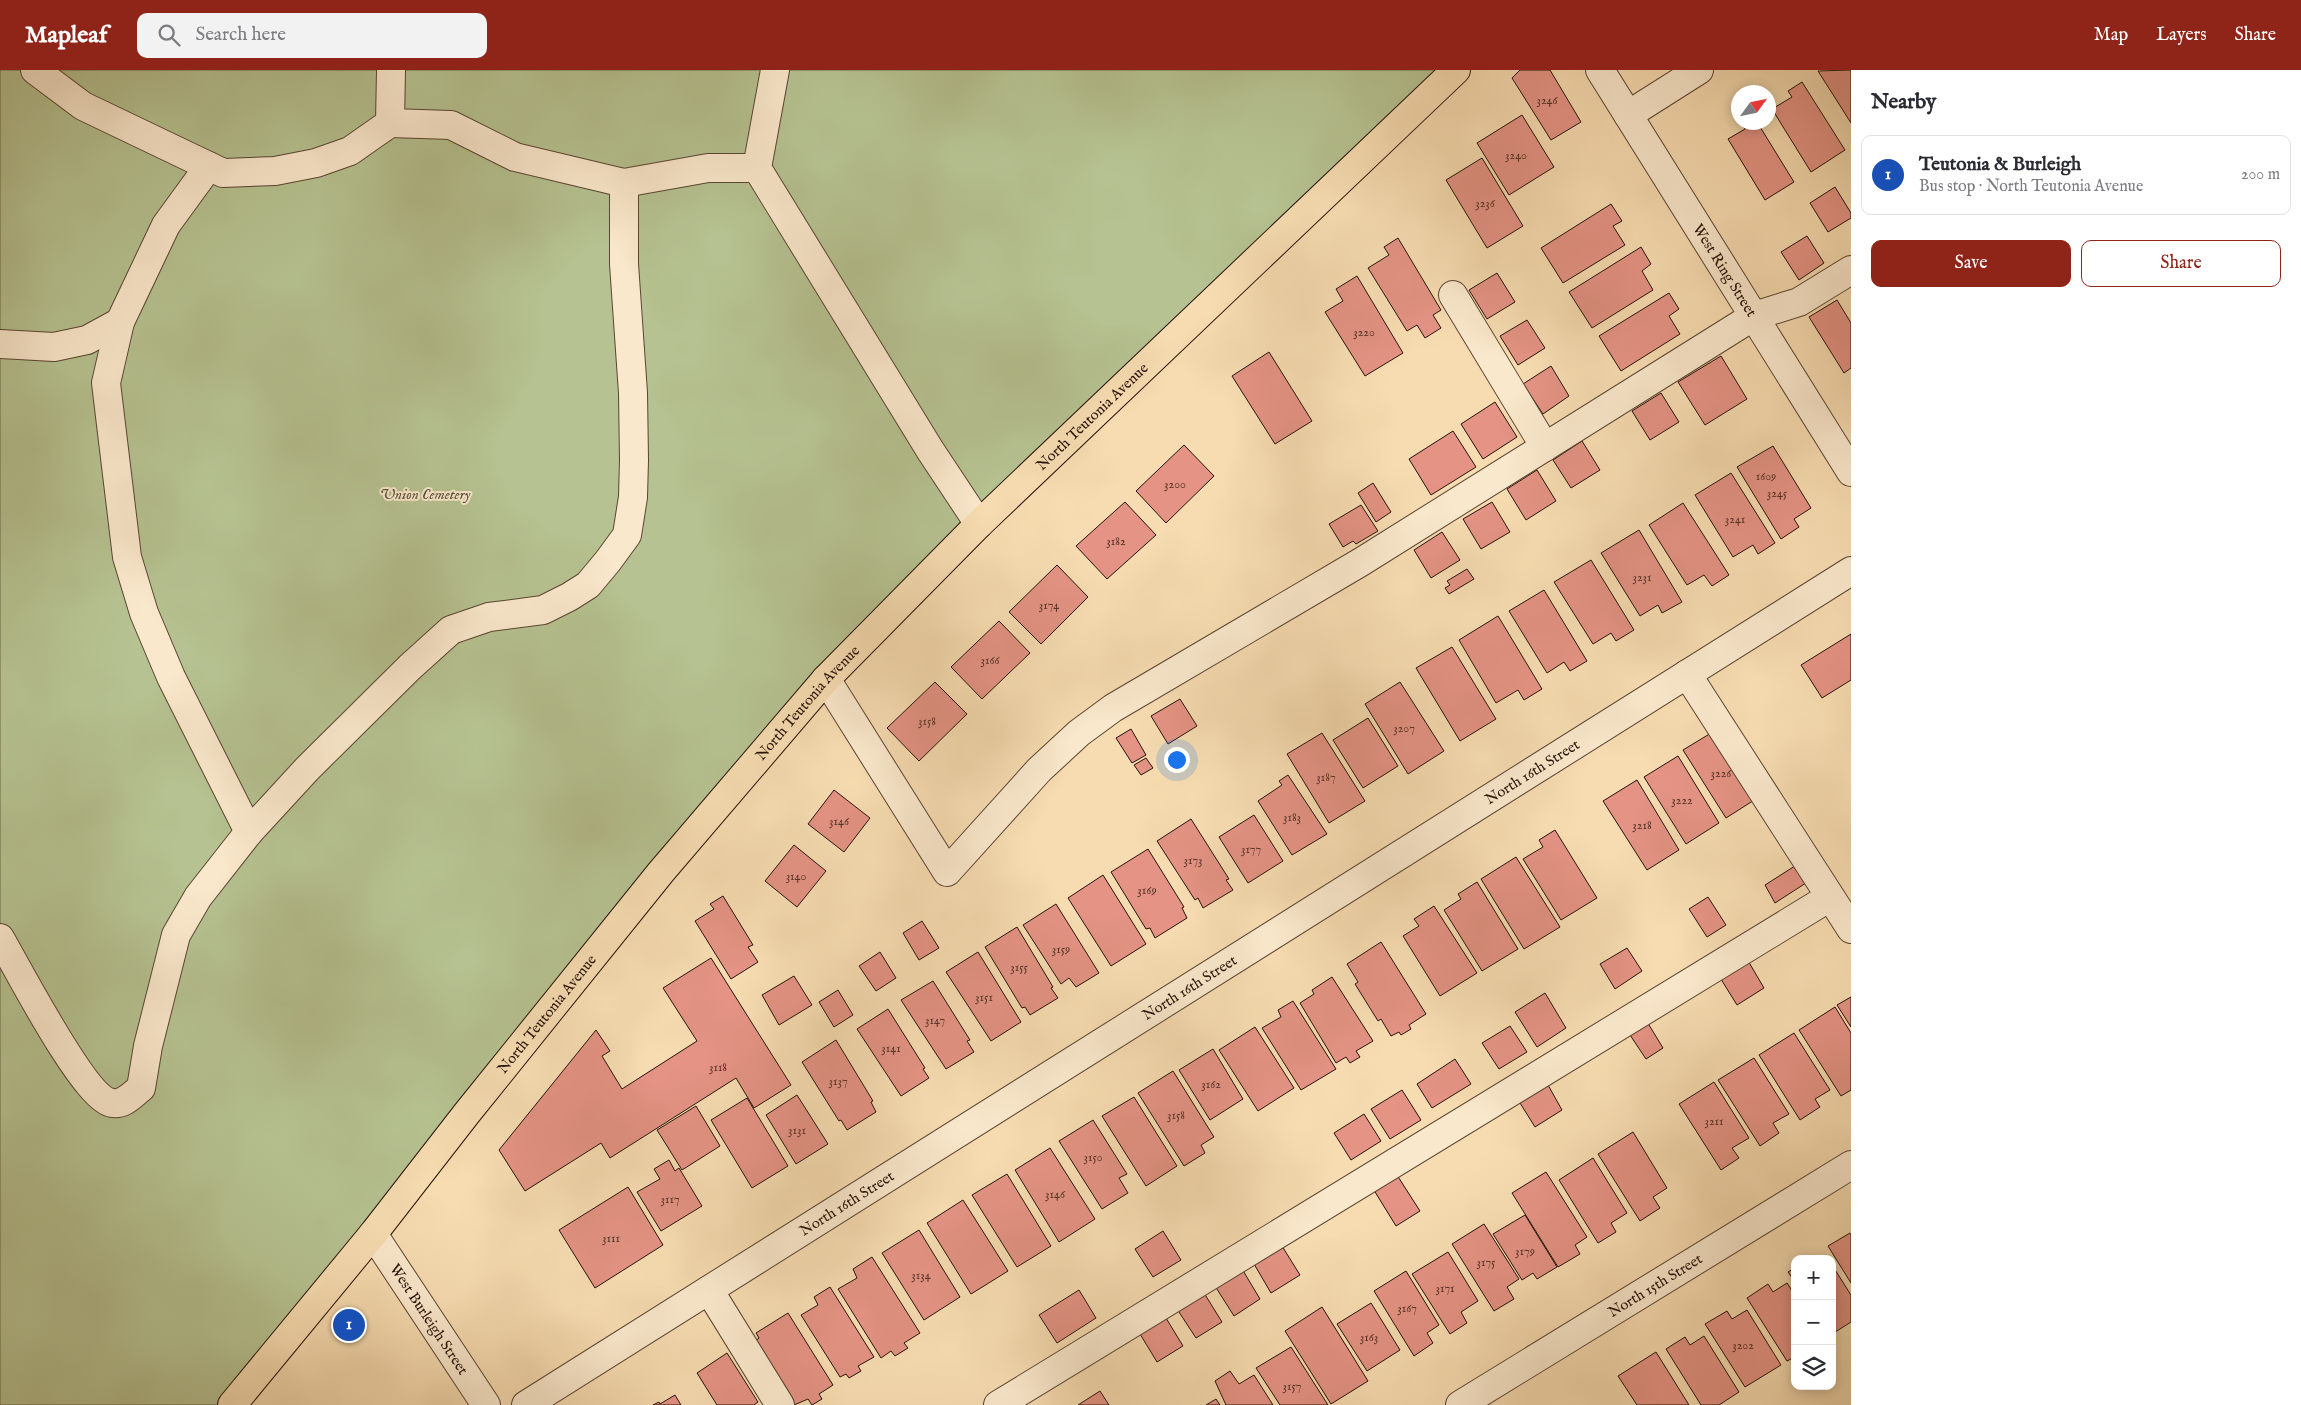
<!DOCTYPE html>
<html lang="en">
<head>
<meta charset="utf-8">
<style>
  :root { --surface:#fff; --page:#f2f2f3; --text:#2b2b33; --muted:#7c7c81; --line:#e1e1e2; --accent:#8f2418 }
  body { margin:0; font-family:"IM FELL English",serif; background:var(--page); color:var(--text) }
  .controls { position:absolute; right:15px; bottom:15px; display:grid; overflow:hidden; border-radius:10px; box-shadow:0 2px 12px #0003 }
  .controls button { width:45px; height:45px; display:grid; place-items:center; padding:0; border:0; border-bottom:1px solid var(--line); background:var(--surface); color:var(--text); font:25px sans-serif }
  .compass { position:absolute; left:1731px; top:15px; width:45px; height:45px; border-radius:50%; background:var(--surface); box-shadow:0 2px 12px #0003; rotate:57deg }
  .you { position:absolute; left:1176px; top:689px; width:18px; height:18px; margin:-12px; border:4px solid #fff; border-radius:50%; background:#1a73e8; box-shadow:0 0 0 8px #1a73e833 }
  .badge { display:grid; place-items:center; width:32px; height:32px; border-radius:50%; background:var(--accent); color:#fff; font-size:16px; font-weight:700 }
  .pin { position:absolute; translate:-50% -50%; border:2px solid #fff; box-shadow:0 1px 5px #0006 }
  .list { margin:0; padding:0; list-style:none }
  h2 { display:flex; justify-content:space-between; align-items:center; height:65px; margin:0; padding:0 20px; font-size:21px }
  h2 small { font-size:16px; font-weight:400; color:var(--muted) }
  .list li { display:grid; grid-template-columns:32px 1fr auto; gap:15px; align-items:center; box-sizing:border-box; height:80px; margin:0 10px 10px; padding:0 10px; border:1px solid var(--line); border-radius:10px }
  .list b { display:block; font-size:19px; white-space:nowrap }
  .list p { margin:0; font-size:16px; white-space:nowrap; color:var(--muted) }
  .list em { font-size:16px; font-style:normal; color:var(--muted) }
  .actions { display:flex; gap:10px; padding:15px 20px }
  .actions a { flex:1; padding:11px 0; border:1px solid var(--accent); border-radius:10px; text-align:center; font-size:18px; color:var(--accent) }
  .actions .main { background:var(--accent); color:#fff }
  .icon { flex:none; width:28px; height:28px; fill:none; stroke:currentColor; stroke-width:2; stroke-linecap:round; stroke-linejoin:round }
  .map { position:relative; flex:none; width:1851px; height:1335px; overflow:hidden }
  header { display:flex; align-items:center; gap:30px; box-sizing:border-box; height:70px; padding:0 25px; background:var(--accent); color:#fff }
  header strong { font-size:24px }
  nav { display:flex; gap:28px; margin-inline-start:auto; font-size:18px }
  .search { width:350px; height:45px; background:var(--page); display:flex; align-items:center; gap:12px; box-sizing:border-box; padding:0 18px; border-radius:10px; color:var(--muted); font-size:19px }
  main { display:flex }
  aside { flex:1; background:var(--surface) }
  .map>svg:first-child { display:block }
  .green { fill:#b6c291; stroke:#6e6a4c }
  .building { fill:#e49384; stroke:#261208 }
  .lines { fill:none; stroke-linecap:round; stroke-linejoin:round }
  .minor-casing { stroke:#5a4432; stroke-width:30 }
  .major-casing { stroke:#261208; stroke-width:30 }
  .minor { stroke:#fae8cc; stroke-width:28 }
  .major { stroke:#f7dcb1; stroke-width:28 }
  .labels { text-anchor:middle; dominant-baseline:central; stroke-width:4; stroke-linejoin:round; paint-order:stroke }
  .number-label { font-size:12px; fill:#563227 }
  .street-label { font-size:15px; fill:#261208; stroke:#fae8cc }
  .park-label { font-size:15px; font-style:italic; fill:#585038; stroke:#fae8cc }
</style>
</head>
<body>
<header>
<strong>Mapleaf</strong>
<div class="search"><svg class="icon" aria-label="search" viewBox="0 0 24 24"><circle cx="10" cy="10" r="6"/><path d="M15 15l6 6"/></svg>Search here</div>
<nav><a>Map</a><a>Layers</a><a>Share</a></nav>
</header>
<main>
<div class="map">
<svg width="1851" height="1335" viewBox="0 0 1851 1335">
  <rect width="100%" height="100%" fill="#f7dcb1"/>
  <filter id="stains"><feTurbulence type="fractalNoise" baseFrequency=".004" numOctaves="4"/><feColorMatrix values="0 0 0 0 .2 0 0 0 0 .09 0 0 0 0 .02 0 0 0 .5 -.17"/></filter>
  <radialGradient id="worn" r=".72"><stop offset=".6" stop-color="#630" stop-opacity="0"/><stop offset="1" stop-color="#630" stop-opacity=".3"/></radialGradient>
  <path class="green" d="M0,0H1456L826,609L232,1335H0Z"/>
  <g class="building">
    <path d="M1520,0H1550L1581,52L1551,70L1512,8Z"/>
    <path d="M1851,0V53L1818,1Z"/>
    <path d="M1802,12L1845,80L1811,102L1772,39L1792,27L1788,21Z"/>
    <path d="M1522,45L1554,97L1509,125L1477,73Z"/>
    <path d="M1741,52H1757L1794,112L1765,130L1728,69L1745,59Z"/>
    <path d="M1482,88L1523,156L1487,178L1446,110Z"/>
    <path d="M1835,117L1851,143V148L1828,162L1810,133Z"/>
    <path d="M1611,134L1622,151L1613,156L1625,175L1563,213L1541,178Z"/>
    <path d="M1807,166L1824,193L1799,210L1781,182Z"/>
    <path d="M1398,168L1441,240L1433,245L1441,258L1425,268L1417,255L1407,261L1368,198L1389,185L1384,177Z"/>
    <path d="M1641,177L1651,194L1642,201L1653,220L1592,258L1569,222Z"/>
    <path d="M1497,203L1515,232L1487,249L1469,220Z"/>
    <path d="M1357,206L1403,283L1365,306L1325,242L1343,231L1336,219Z"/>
    <path d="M1669,223L1679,239L1669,246L1680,264L1621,301L1599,266Z"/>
    <path d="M1837,230L1851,253V298L1844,303L1809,247Z"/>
    <path d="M1527,250L1545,278L1518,295L1500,266Z"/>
    <path d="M1269,282L1312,351L1275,374L1232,306Z"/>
    <path d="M1721,286L1747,329L1705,355L1678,312Z"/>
    <path d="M1551,296L1569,326L1543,344L1523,314Z"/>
    <path d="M1661,323L1679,352L1650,370L1632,341Z"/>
    <path d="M1495,332L1517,367L1483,389L1461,354Z"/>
    <path d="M1453,361L1476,397L1431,425L1409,389Z"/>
    <path d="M1582,371L1600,400L1571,418L1553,390Z"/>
    <path d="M1184,375L1214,406L1166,453L1136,421Z"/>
    <path d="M1773,376L1811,438L1794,449L1799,457L1781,469L1737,397Z"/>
    <path d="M1537,400L1556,431L1526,450L1507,419Z"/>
    <path d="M1731,403L1775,473L1758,484L1753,475L1733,487L1695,425Z"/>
    <path d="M1373,413L1391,442L1376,452L1358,423Z"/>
    <path d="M1125,432L1156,465L1107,509L1076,476Z"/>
    <path d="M1492,432L1510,462L1481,479L1463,449Z"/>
    <path d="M1683,433L1729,505L1712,516L1704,505L1687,515L1649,455Z"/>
    <path d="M1361,435L1378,461L1356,474L1353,471L1343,477L1329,454Z"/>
    <path d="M1639,460L1682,532L1662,543L1658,535L1640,546L1601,483Z"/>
    <path d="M1442,462L1460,490L1431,508L1414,480Z"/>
    <path d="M1591,490L1634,560L1616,571L1611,563L1593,574L1554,512Z"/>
    <path d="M1057,495L1088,527L1041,574L1009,542Z"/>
    <path d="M1467,499L1474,509L1449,524L1445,518L1450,515L1447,511Z"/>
    <path d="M1544,520L1587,591L1570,601L1564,592L1547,603L1509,541Z"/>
    <path d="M1498,546L1542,619L1524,630L1518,620L1496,633L1459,570Z"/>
    <path d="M999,551L1030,583L982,629L951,597Z"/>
    <path d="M1851,564V610L1822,628L1801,595Z"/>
    <path d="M1452,577L1496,649L1460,671L1416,598Z"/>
    <path d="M935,612L967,644L919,691L887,658Z"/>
    <path d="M1400,612L1444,681L1408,704L1365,634Z"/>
    <path d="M1180,629L1197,656L1168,674L1151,646Z"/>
    <path d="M1368,648L1398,696L1363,718L1333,670Z"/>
    <path d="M1131,659L1146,685L1132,693L1116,668Z"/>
    <path d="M1716,660L1759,727L1726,748L1683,680Z"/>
    <path d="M1322,663L1365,731L1329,753L1287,684Z"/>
    <path d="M1678,686L1719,753L1686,774L1644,707Z"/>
    <path d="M1146,688L1153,698L1141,705L1134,695Z"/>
    <path d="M1288,705L1327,764L1292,785L1258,731L1282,715L1279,711Z"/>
    <path d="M1637,710L1679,780L1647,800L1603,731Z"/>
    <path d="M834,720L870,748L844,782L808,754Z"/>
    <path d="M1254,745L1283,791L1248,813L1219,767Z"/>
    <path d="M1191,749L1229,809L1226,810L1233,820L1203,838L1198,828L1195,830L1157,771Z"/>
    <path d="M1555,760L1597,828L1561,850L1523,789L1543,777L1539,770Z"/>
    <path d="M794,775L826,801L797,837L765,811Z"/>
    <path d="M1148,779L1184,837L1182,838L1187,848L1155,868L1150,858L1146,859L1111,802Z"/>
    <path d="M1516,787L1560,857L1524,879L1481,809Z"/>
    <path d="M1798,794L1809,811L1775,833L1765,815Z"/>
    <path d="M1103,805L1146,874L1111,896L1068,828Z"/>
    <path d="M1477,812L1518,879L1482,901L1444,840L1461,829L1458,824Z"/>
    <path d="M723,826L753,875L748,877L758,892L731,909L695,851L714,839L710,834Z"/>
    <path d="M1708,827L1726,855L1707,867L1689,839Z"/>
    <path d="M1056,834L1099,903L1076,917L1069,908L1061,914L1023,855Z"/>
    <path d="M1434,836L1477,903L1440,926L1403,866L1419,856L1414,849Z"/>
    <path d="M922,851L939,878L919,890L903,863Z"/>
    <path d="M1017,857L1053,917L1051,918L1058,928L1030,945L1025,937L1022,938L985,877Z"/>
    <path d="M1381,872L1426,944L1409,955L1411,959L1401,965L1399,962L1391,966L1381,949L1378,951L1355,914L1358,912L1347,894Z"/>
    <path d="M1627,878L1642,901L1615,919L1600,894Z"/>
    <path d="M880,882L896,908L876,921L859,896Z"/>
    <path d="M978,882L1021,952L991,971L946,902Z"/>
    <path d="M711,888L791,1015L754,1038L736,1008L610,1088L601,1073L525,1121L499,1080L596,960L610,981L602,986L622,1019L697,971L663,918Z"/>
    <path d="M1747,889L1764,918L1737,935L1719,906Z"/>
    <path d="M794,906L812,935L779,955L762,925Z"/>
    <path d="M1332,907L1373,971L1356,981L1360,987L1350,993L1346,987L1336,993L1300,933L1314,924L1312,920Z"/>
    <path d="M933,911L970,970L967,971L974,982L946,999L901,930Z"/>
    <path d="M838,920L853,945L834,957L819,932Z"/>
    <path d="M1545,923L1566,958L1537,977L1515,942Z"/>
    <path d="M1851,927V957L1837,935Z"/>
    <path d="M1293,931L1336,999L1301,1020L1262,958L1281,947L1278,940Z"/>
    <path d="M1835,937L1851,963V1020L1841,1026L1799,960Z"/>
    <path d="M888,939L925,998L923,999L929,1008L901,1026L857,959Z"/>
    <path d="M1646,950L1663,978L1646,989L1628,962Z"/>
    <path d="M1510,956L1527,982L1499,999L1482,973Z"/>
    <path d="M1255,957L1294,1018L1258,1041L1219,980Z"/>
    <path d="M1794,963L1830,1020L1815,1029L1820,1037L1800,1050L1759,985Z"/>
    <path d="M836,970L873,1031L871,1032L876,1042L847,1060L841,1050L839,1051L802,992Z"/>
    <path d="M1213,979L1243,1029L1210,1050L1179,1000Z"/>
    <path d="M1754,988L1789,1044L1773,1053L1779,1063L1760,1076L1718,1010Z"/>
    <path d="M1455,989L1471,1014L1432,1038L1417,1014Z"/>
    <path d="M1173,1001L1214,1067L1201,1075L1205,1083L1184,1096L1138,1023Z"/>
    <path d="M1714,1012L1749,1068L1732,1078L1739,1088L1721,1100L1679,1034Z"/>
    <path d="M1548,1015L1562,1040L1535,1057L1520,1033Z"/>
    <path d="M1402,1020L1421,1050L1390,1069L1371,1039Z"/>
    <path d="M797,1025L828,1074L796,1094L766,1045Z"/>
    <path d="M1134,1027L1177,1096L1146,1116L1102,1046Z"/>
    <path d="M747,1028L788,1096L752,1118L711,1050Z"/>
    <path d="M696,1036L720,1076L682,1100L657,1060Z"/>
    <path d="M1364,1044L1381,1071L1351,1090L1334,1063Z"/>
    <path d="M1093,1050L1127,1104L1119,1108L1128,1123L1102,1139L1059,1071Z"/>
    <path d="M1633,1062L1667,1118L1653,1127L1660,1138L1640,1151L1598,1084Z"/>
    <path d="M1050,1078L1095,1149L1059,1172L1015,1100Z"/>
    <path d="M1593,1088L1627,1143L1611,1153L1616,1162L1598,1173L1559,1110Z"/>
    <path d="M669,1090L675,1101L679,1098L702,1136L661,1161L637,1122L660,1109L654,1099Z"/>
    <path d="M1395,1102L1420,1141L1396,1156L1372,1117Z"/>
    <path d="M1546,1102L1587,1167L1575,1175L1580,1184L1558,1197L1512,1123Z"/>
    <path d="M1007,1104L1051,1176L1017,1197L972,1125Z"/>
    <path d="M628,1117L663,1175L595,1218L559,1160Z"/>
    <path d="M963,1130L1008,1201L971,1224L927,1153Z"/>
    <path d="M1525,1145L1557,1197L1537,1209L1533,1203L1522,1210L1493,1164Z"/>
    <path d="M1484,1154L1519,1209L1507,1217L1514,1229L1494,1241L1452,1174Z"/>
    <path d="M919,1160L960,1227L924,1250L882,1183Z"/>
    <path d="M1163,1161L1181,1190L1153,1207L1135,1179Z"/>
    <path d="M1850,1163L1851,1165V1213L1828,1176Z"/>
    <path d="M1282,1176L1300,1205L1271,1223L1254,1194Z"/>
    <path d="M1448,1182L1478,1231L1461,1242L1467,1253L1450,1264L1412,1204Z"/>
    <path d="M872,1187L920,1263L904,1273L908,1278L895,1286L891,1281L881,1288L838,1219L857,1208L853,1199Z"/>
    <path d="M1832,1195L1851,1225V1252L1832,1264Z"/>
    <path d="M1795,1198V1212L1788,1202Z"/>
    <path d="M1242,1199L1260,1229L1234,1246L1215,1216Z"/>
    <path d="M1406,1201L1439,1255L1427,1263L1433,1273L1414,1286L1374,1221Z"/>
    <path d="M1787,1213L1795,1225V1287L1787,1291L1747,1228L1768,1214L1773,1222Z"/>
    <path d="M830,1217L874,1287L858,1296L861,1301L849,1308L846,1304L840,1307L801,1245L818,1235L814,1227Z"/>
    <path d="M1079,1220L1096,1248L1057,1273L1039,1245Z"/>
    <path d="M1204,1223L1222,1252L1196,1268L1177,1239Z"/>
    <path d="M1371,1233L1400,1280L1367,1301L1337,1254Z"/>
    <path d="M1322,1237L1368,1311L1331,1334L1285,1261Z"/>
    <path d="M1747,1240L1781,1295L1745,1317L1705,1254L1727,1241L1732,1249Z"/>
    <path d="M788,1243L833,1315L819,1324L822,1329L812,1335L808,1329L794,1335L754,1272L759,1268L756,1263Z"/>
    <path d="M1166,1248L1183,1276L1157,1292L1140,1264Z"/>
    <path d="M1704,1266L1739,1322L1719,1335H1701L1666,1279L1685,1267L1690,1275Z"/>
    <path d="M1291,1277L1328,1335H1280L1256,1298Z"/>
    <path d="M1656,1282L1689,1335H1637L1618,1306Z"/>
    <path d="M727,1283L758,1332L754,1335H717L697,1303Z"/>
    <path d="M1230,1301L1239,1314L1254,1305L1273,1335H1226L1215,1311Z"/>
    <path d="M1100,1321L1109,1335H1078Z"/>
    <path d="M675,1325L681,1335H653L659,1332L660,1334Z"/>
    <path d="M1216,1329L1220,1335H1206Z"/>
  </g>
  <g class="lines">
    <g class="minor-casing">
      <g id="minor">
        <path d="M35,0L83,36L223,103L275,101L316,93L350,81L390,53"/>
        <path d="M391,0L390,53L451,55L515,87L624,113L708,98H757"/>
        <path d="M775,0L757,98L930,380L979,454"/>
        <path id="s1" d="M1600,0L1851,402"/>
        <path d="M1628,45L1699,0"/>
        <path d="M209,96L166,155L120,252L106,313L127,487L144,543L171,607L249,762L307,699L410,597L451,560L489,547L543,540L569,527L588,515L608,491L627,465L633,427L634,390L633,323L624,194V113"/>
        <path d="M1453,225L1545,377"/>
        <path d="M0,274L54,277L87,270L120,252"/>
        <path d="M1687,604L1851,859"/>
        <path d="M826,609L947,802L1039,700L1079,663L1113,638L1361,492L1754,246L1799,232L1851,200"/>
        <path d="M0,868C17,897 84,1028 112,1033C124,1035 132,1025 141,1018L148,976L176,865L198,827L249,762"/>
        <path id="s2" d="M373,1164L486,1335"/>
        <path d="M709,1220L780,1335"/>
        <path id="s3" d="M526,1335L1851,501"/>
        <path d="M998,1335L1830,827"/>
        <path id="s4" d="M1460,1335L1851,1095"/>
      </g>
    </g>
    <g class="major-casing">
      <g id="major">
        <path id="s5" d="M232,1335L373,1164L467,1043L661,802L826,609L979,454L1456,0"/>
      </g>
    </g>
    <use href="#minor" class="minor"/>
    <use href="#major" class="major"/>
  </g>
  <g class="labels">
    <g class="number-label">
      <text x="1547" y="30">3246</text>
      <text x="1516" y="85">3240</text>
      <text x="1485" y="133">3236</text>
      <text x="1364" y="262">3220</text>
      <text x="1766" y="406">1609</text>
      <text x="1175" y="414">3200</text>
      <text x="1777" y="423">3245</text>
      <text x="1735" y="449">3241</text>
      <text x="1116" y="471">3182</text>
      <text x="1642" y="507">3231</text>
      <text x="1049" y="535">3174</text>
      <text x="990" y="590">3166</text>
      <text x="927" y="651">3158</text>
      <text x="1404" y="658">3207</text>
      <text x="1721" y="703">3226</text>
      <text x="1326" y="707">3187</text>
      <text x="1682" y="730">3222</text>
      <text x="1292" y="747">3183</text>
      <text x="839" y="751">3146</text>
      <text x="1642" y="755">3218</text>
      <text x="1251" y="779">3177</text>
      <text x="1193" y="790">3173</text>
      <text x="796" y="806">3140</text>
      <text x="1147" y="820">3169</text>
      <text x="1061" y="879">3159</text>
      <text x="1019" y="897">3155</text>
      <text x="984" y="927">3151</text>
      <text x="935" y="950">3147</text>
      <text x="891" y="978">3141</text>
      <text x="718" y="997">3118</text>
      <text x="838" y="1011">3137</text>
      <text x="1211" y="1014">3162</text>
      <text x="1176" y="1045">3158</text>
      <text x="1714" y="1051">3211</text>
      <text x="797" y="1060">3131</text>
      <text x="1093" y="1087">3150</text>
      <text x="1055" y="1124">3146</text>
      <text x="670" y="1129">3117</text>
      <text x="611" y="1168">3111</text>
      <text x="1525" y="1181">3179</text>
      <text x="1486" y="1192">3175</text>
      <text x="921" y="1205">3134</text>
      <text x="1445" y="1218">3171</text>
      <text x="1407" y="1238">3167</text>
      <text x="1369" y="1267">3163</text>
      <text x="1743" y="1275">3202</text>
      <text x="1292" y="1316">3157</text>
    </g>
    <g class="street-label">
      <text stroke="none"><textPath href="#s1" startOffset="236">West Ring Street</textPath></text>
      <text stroke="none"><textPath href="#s5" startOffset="1312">North Teutonia Avenue</textPath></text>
      <text stroke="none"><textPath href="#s5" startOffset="908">North Teutonia Avenue</textPath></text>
      <text stroke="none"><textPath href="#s3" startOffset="1189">North 16th Street</textPath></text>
      <text stroke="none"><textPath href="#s3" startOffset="784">North 16th Street</textPath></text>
      <text stroke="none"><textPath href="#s5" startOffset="502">North Teutonia Avenue</textPath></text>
      <text stroke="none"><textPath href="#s3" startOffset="379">North 16th Street</textPath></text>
      <text stroke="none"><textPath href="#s4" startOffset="229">North 15th Street</textPath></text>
      <text stroke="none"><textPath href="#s2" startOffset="102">West Burleigh Street</textPath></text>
    </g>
    <g class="park-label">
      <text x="425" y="424">Union Cemetery</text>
    </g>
  </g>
  <rect width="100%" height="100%" filter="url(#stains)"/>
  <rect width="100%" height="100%" fill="url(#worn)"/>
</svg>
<div class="controls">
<button>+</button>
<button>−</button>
<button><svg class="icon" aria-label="layers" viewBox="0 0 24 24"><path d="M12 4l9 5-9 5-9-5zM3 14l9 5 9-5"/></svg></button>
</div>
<svg class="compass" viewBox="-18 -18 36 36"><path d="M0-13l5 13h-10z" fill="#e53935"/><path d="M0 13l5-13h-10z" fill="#7c7c81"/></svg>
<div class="you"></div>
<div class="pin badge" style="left:349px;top:1255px;background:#1a4fb4">1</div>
</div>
<aside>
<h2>Nearby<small></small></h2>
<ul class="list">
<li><span class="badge" style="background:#1a4fb4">1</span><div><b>Teutonia &amp; Burleigh</b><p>Bus stop · North Teutonia Avenue</p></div><em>200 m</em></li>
</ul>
<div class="actions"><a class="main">Save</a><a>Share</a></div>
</aside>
</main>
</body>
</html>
